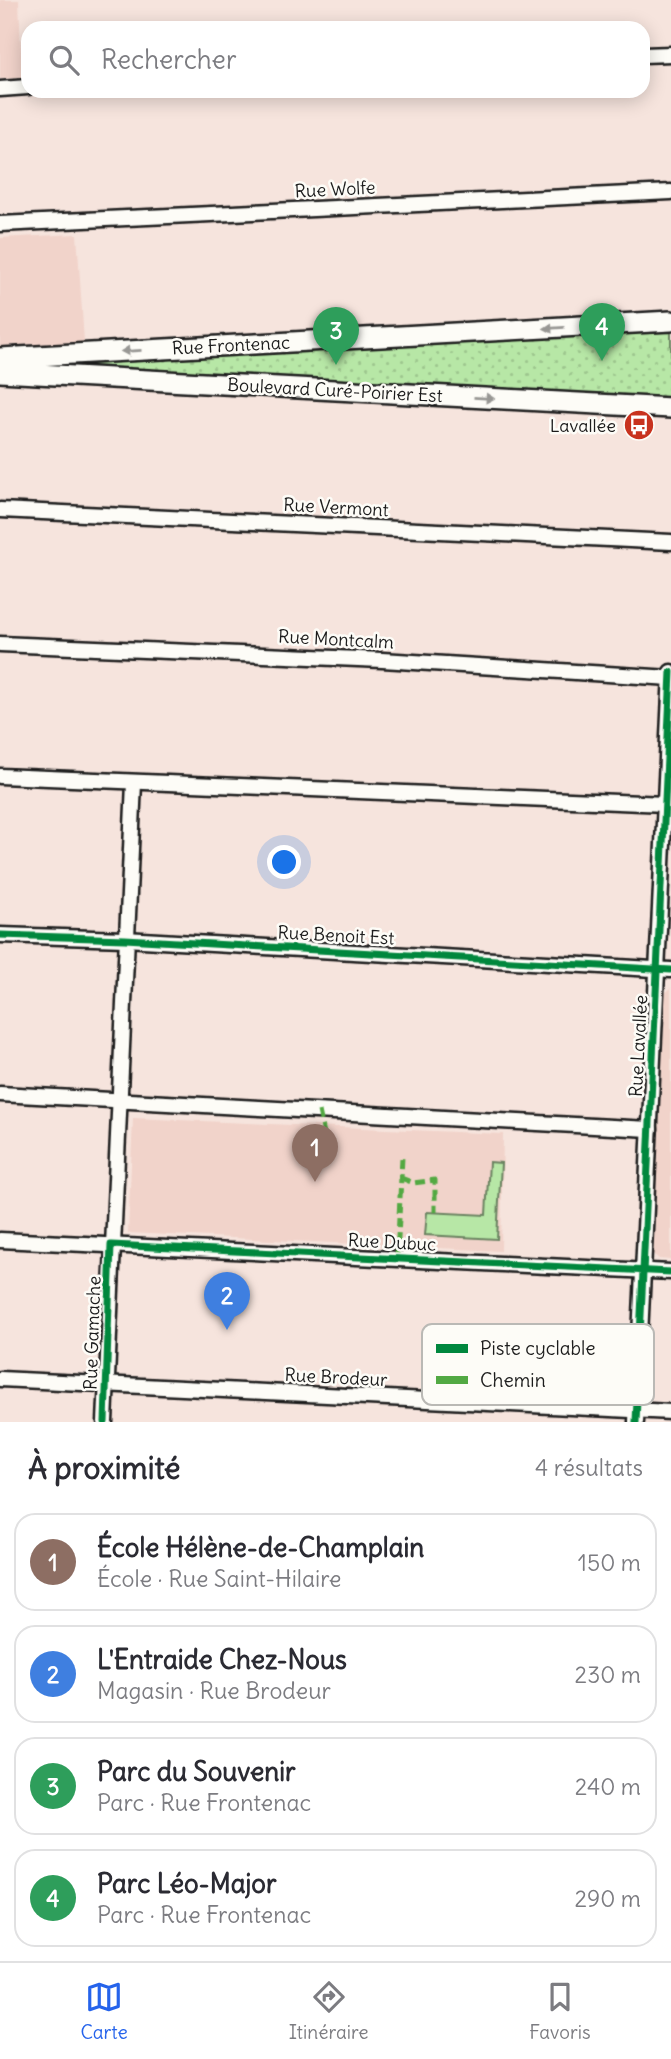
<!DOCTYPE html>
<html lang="fr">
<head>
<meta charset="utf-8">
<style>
  :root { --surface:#fff; --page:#f7f7f7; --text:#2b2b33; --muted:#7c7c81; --line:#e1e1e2; --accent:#2563eb }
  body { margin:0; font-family:Delius,sans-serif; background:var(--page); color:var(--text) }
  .you { position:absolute; left:285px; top:863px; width:24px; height:24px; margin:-18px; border:5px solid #fff; border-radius:50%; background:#1a73e8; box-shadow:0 0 0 10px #1a73e833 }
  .badge { display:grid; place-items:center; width:46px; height:46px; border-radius:50%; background:var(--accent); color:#fff; font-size:23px; font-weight:700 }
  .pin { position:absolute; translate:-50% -58px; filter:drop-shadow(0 2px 4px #0008) }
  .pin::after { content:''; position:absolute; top:37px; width:24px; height:21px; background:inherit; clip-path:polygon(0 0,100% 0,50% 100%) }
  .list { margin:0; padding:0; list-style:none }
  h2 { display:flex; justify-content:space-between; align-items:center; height:91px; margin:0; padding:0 28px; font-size:30px }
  h2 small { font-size:23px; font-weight:400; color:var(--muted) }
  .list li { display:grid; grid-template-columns:46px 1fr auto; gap:21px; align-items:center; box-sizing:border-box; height:98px; margin:0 14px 14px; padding:0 14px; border:2px solid var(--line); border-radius:21px }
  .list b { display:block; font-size:26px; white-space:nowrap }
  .list p { margin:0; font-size:23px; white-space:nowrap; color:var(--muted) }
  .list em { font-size:23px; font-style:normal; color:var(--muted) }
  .icon { flex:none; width:38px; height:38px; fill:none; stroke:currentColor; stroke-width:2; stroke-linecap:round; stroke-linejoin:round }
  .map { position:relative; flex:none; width:671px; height:1422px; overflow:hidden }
  .search { position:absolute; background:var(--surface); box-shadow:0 4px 18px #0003; left:21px; right:21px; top:21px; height:77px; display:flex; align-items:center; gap:18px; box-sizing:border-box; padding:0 24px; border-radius:21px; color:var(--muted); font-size:26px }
  .sheet { height:539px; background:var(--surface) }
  nav { display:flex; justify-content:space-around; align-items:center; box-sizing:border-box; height:98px; border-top:2px solid var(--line); background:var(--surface); font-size:19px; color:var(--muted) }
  nav a { display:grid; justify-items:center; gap:4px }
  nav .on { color:var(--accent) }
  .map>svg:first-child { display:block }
  .built { fill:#f1d3ca }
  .green { fill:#b7e7a6; stroke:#6a8261; stroke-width:2 }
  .park { fill:url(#park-dots); stroke:#6a8261; stroke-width:2 }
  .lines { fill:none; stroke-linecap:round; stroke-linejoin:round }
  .minor-casing { stroke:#1c1c1c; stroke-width:19 }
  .secondary-casing { stroke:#1c1c1c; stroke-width:24 }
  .minor { stroke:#fdfcf7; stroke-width:14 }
  .secondary { stroke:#fdfcf7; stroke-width:19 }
  .quiet { stroke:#52a943; stroke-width:5; stroke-dasharray:10 5; stroke-linecap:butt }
  .cycleway-casing { stroke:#fdfcf7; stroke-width:11 }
  .cycleway { stroke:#00873e; stroke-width:7 }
  .oneway { fill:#989794 }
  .labels { text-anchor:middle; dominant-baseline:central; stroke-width:5; stroke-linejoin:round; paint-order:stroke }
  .street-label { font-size:18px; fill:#1c1c1c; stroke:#fdfcf7 }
  .poi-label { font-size:18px; fill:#1c1c1c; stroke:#fdfcf7; text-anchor:end }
  .key { fill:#fdfcf7; stroke:#bab9b5; stroke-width:2 }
  .key-label { font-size:19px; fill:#1c1c1c }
</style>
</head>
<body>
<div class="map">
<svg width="671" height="1422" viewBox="0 0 671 1422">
  <defs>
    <pattern id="park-dots" width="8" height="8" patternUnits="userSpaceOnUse" patternTransform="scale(1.75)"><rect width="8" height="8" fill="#b7e7a6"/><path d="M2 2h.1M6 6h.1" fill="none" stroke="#9dc68e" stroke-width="1.8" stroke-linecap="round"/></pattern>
  </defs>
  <rect width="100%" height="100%" fill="#f6e4dd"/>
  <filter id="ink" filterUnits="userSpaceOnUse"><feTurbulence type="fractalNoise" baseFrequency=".0143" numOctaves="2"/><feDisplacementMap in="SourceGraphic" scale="14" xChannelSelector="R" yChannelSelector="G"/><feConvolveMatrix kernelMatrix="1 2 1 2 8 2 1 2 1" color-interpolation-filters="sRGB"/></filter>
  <g filter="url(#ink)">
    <g class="built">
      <path d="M0,0H19L22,78L0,79Z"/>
      <path d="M77,234L84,342L0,346V238Z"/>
      <path d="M671,988V1260L659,1259L653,1254L665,993Z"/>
      <path d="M133,1118L503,1134L501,1251L128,1233Z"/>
    </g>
    <path class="green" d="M489,1162L501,1163L497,1239L425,1235L427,1212L486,1215Z"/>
    <path class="park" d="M671,321V408L0,372V358Z"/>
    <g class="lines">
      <g class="minor-casing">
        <g id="minor">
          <path d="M643,55L671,54"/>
          <path d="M0,89L28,87"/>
          <path d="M0,224L671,192"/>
          <path d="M0,510L671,542"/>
          <path d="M0,644L382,660L671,678"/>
          <path d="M0,776L665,804"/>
          <path d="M0,935L125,939L671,970"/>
          <path d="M0,1094L650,1129"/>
          <path d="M0,1240L671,1272"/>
          <path d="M0,1379L671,1412"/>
          <path d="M105,1422L134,783"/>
          <path d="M636,1422L671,672"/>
        </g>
      </g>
      <g class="secondary-casing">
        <g id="secondary">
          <path d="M0,358L671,321"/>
          <path d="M0,372L671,408"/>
        </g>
      </g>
      <use href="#minor" class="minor"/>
      <use href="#secondary" class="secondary"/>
      <g class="quiet">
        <path d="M319,1111L328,1152"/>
        <path d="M401,1178L414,1183L435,1180V1212"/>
        <path d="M397,1258L402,1157"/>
      </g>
      <g class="cycleway-casing">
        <g id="cycleway">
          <path d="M0,935L125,939L671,970"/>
          <path d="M105,1422L111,1245L671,1272"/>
          <path d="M636,1422L671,672"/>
        </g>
      </g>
      <use href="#cycleway" class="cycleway"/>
    </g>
    <defs><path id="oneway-solid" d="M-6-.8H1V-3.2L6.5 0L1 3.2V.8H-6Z" transform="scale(1.75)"/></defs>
    <g class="oneway">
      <use href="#oneway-solid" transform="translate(554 328) rotate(177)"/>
      <use href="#oneway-solid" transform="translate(131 351) rotate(177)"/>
      <use href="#oneway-solid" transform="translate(484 398) rotate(3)"/>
    </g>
  </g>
  <defs>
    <g id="bus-disc" transform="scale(1.575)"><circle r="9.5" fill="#c8321e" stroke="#fdfcf7"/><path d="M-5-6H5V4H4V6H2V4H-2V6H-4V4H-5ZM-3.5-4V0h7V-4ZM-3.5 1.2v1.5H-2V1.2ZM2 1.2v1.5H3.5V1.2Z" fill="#fff"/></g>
  </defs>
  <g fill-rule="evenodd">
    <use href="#bus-disc" x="639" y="425"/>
  </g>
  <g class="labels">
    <g class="street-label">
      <text transform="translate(335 189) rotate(-3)">Rue Wolfe</text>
      <text transform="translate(231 345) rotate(-3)">Rue Frontenac</text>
      <text transform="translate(335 390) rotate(3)">Boulevard Curé-Poirier Est</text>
      <text transform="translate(336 507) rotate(3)">Rue Vermont</text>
      <text transform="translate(336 639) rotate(3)">Rue Montcalm</text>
      <text transform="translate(336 935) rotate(3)">Rue Benoit Est</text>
      <text transform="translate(638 1046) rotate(-87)">Rue Lavallée</text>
      <text transform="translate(392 1242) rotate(3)">Rue Dubuc</text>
      <text transform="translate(92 1333) rotate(-88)">Rue Gamache</text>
      <text transform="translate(336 1377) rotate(3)">Rue Brodeur</text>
    </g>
    <g class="poi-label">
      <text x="616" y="425">Lavallée</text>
    </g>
  </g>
  <rect x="422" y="1324" width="232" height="81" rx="10" class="key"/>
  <rect x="436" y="1344" width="32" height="9" fill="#00873e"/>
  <rect x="436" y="1376" width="32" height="8" fill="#52a943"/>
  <g class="key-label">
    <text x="480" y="1355">Piste cyclable</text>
    <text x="480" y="1387">Chemin</text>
  </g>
</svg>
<div class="you"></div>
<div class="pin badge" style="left:315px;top:1182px;background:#8d6e63">1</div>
<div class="pin badge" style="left:227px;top:1330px;background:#3f7fe0">2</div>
<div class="pin badge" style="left:336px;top:365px;background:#2e9e5b">3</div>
<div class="pin badge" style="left:602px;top:361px;background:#2e9e5b">4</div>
<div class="search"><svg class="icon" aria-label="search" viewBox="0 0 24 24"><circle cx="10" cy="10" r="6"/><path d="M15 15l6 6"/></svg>Rechercher</div>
</div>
<section class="sheet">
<h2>À proximité<small>4 résultats</small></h2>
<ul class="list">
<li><span class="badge" style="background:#8d6e63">1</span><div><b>École Hélène-de-Champlain</b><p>École · Rue Saint-Hilaire</p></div><em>150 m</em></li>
<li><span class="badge" style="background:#3f7fe0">2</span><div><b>L'Entraide Chez-Nous</b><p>Magasin · Rue Brodeur</p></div><em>230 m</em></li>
<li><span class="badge" style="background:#2e9e5b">3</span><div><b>Parc du Souvenir</b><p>Parc · Rue Frontenac</p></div><em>240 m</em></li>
<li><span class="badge" style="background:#2e9e5b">4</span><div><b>Parc Léo-Major</b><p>Parc · Rue Frontenac</p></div><em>290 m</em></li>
</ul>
</section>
<nav>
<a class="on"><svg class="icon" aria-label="map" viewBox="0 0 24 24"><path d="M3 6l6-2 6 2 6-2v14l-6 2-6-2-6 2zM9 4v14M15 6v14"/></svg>Carte</a>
<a><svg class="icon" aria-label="directions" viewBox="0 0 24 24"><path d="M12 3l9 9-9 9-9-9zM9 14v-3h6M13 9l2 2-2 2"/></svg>Itinéraire</a>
<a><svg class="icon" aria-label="saved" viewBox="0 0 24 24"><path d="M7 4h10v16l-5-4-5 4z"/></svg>Favoris</a>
</nav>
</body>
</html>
